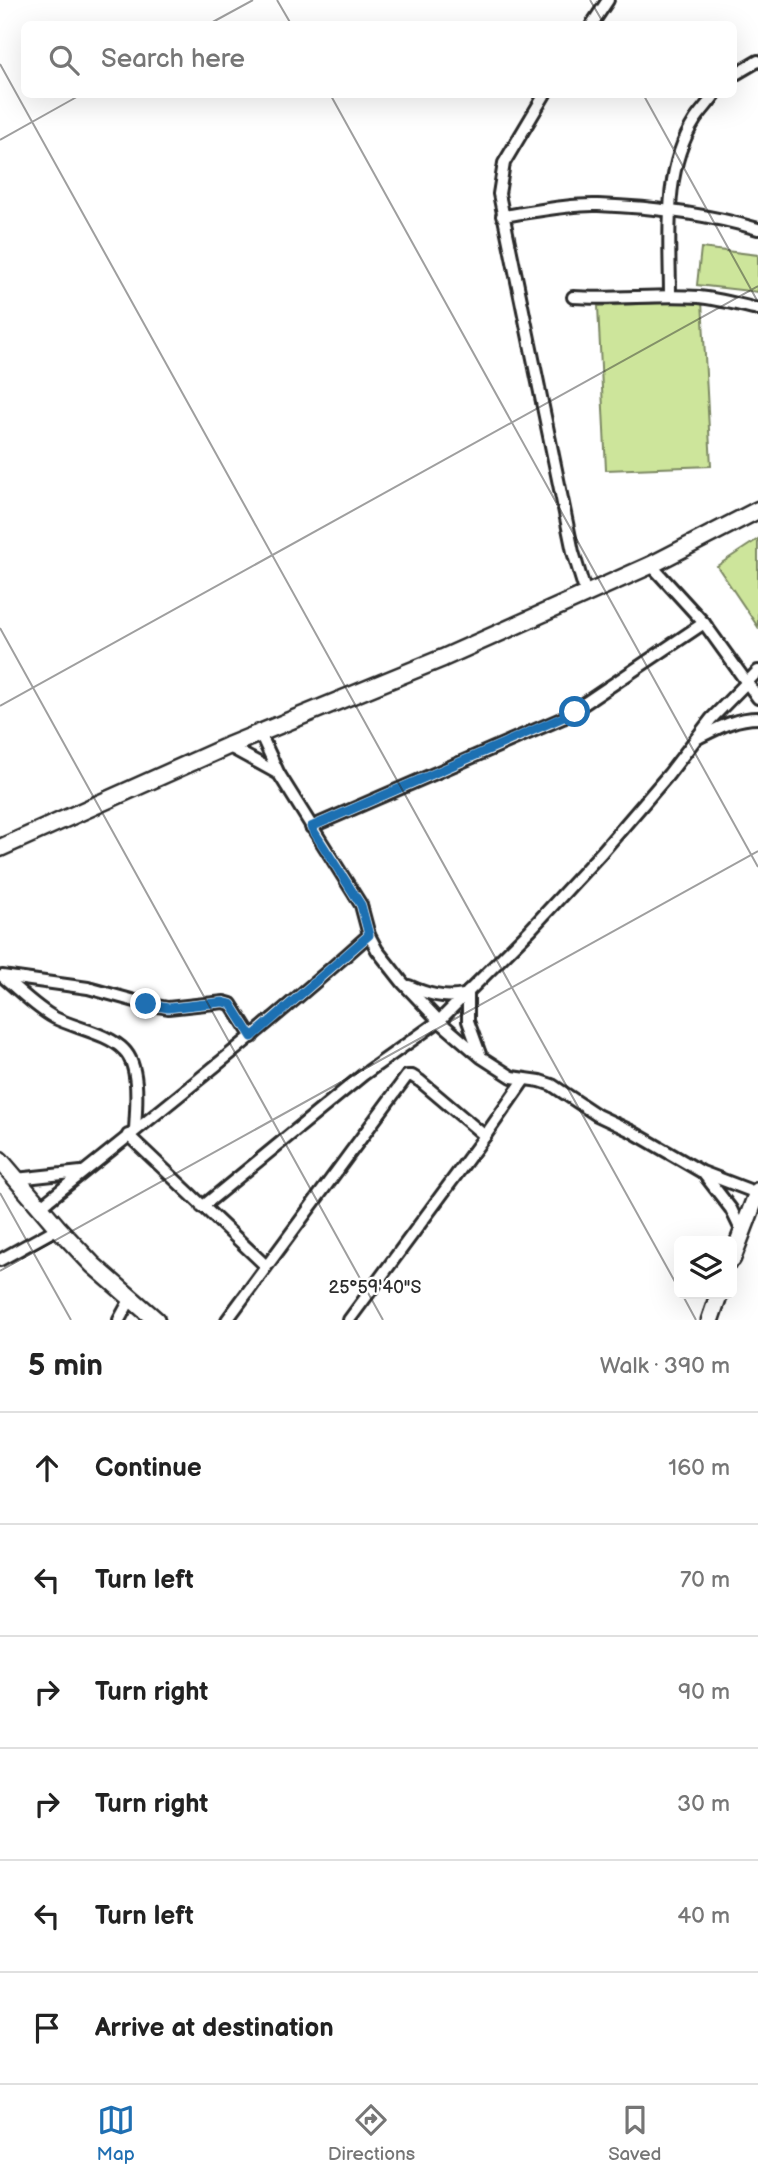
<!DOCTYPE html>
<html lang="en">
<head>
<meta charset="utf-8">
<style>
  :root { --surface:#fff; --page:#f2f2f2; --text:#222; --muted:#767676; --line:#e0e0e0; --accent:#1f6fb2 }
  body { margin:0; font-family:"Balsamiq Sans",sans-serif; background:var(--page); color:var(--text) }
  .controls { position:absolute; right:21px; bottom:21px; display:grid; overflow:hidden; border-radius:10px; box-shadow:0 7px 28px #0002 }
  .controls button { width:63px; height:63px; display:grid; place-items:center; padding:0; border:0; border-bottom:2px solid var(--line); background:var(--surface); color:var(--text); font:35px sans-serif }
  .stop { position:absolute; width:21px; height:21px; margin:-16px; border:5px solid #1f6fb2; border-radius:50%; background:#fff }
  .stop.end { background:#1f6fb2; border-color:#fff; box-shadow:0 2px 7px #0008 }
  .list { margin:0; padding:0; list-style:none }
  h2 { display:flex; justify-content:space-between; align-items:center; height:91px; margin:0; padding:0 28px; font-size:30px }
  h2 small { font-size:23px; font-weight:400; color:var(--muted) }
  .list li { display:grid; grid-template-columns:46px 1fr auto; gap:21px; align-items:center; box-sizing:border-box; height:112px; padding:0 28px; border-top:2px solid var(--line) }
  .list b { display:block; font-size:26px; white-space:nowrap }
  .list em { font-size:23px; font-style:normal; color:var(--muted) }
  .icon { flex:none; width:38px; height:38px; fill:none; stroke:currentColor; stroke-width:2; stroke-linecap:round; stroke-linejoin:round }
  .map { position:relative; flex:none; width:758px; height:1320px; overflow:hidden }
  .search { position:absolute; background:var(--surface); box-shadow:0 7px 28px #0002; left:21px; right:21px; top:21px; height:77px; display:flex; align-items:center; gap:18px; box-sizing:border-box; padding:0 24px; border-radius:10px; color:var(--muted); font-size:26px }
  .sheet { height:763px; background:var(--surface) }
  nav { display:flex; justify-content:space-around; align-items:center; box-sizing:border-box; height:98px; border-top:2px solid var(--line); background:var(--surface); font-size:19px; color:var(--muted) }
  nav a { display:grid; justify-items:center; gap:4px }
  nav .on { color:var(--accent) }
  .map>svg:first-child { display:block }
  .green { fill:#cde59b; stroke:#7c8863; stroke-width:2 }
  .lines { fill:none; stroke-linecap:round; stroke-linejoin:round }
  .street-casing { stroke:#2b2b2b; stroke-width:16 }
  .secondary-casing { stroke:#2b2b2b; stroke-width:21 }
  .street { stroke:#fff; stroke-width:10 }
  .secondary { stroke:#fff; stroke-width:16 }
  .route { stroke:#1f6fb2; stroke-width:9 }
  .ticks { fill:none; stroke:#2b2b2b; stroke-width:2; stroke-opacity:0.45 }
  .ticks-label { font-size:18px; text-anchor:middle; fill:#2b2b2b; stroke:#fff; stroke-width:5; stroke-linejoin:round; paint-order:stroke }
</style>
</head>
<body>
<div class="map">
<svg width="758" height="1320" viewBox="0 0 758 1320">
  <rect width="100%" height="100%" fill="#fff"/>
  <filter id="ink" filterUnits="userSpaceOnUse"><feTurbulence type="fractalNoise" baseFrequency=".0143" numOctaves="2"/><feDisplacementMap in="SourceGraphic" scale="14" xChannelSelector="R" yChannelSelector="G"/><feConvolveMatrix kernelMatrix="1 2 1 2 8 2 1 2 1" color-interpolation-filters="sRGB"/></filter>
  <g filter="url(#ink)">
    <g class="green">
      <path d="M701,248L758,255V292L697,285Z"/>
      <path d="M702,301L711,466L606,470L598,306Z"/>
      <path d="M758,539V627L717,566Z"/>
    </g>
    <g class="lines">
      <g class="street-casing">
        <g id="street">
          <path d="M592,24L608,0"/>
          <path d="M734,75L758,61"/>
          <path d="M545,94L504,163L499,194L573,552L586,594"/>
          <path d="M502,216C532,212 568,204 598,205C650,207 708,214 758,229"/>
          <path d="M670,296C670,238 662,171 695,120C701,111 709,103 715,94"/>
          <path d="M573,297C615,300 657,294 699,297C719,299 739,305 758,309"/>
          <path d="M651,565L704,623L758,698"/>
          <path d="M260,733L279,774L361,905L369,935L377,950L403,983L439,1021L481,1057L512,1077L540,1081L552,1085L597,1115L631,1131L702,1172L757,1193"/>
          <path d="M698,738C718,728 735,718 758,718"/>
          <path d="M228,746L279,774"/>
          <path d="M311,827L563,718L704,623"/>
          <path d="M2,976L88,988L146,1004L168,1008L224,1002L231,1004L252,1037"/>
          <path d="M3,977C20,991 36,1008 55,1018C75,1028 109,1034 124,1050C141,1067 136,1108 135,1130"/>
          <path d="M409,986C427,994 443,999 464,995"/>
          <path d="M468,992V1021L480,1054"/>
          <path d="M128,1135L266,1266"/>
          <path d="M704,1174L731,1209L742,1232"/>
          <path d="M16,1179L81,1172"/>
          <path d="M40,1207C151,1118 263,1030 369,935"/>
          <path d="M202,1207L363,1075L439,1021L530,930L602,852L669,774L711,719L758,671"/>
          <path d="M0,1260L58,1228"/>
          <path d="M119,1320L131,1298"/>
          <path d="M227,1320L407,1076H412L420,1081L485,1136"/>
          <path d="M349,1320L485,1136L524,1080"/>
        </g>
      </g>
      <g class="secondary-casing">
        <g id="secondary">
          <path d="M0,848L228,746L443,658L651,565L758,510"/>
          <path d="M0,1160L58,1228L93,1265L156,1320"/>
          <path d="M732,1259L758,1191"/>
          <path d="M710,1320L719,1294"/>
        </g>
      </g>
      <use href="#street" class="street"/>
      <use href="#secondary" class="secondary"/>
    </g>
  </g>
  <g class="lines" filter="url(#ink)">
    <path class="route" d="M146,1004L168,1008L223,1002L231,1004L252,1037L369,935L361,905L311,827L575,712"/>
  </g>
  <path class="ticks" d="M277,0L291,24M590,0L604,24M209,24L253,0M0,64L679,1289M330,94L758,867M643,94L758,302M0,140L82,94M0,628L383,1320M0,706L758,286M0,1193L71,1320M0,1271L758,851M682,1294L696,1320"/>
  <g class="ticks-label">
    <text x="375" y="1293">25°59'40"S</text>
  </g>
</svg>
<div class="controls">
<button><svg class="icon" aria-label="layers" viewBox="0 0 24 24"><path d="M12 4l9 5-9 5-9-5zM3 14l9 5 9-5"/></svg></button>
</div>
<div class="stop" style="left:575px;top:712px"></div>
<div class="stop end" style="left:146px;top:1004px"></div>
<div class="search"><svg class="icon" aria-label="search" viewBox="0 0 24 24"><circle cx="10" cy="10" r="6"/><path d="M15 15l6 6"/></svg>Search here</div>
</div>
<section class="sheet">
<h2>5 min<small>Walk · 390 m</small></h2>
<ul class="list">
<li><svg class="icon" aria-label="ahead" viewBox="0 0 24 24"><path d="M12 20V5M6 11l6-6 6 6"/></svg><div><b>Continue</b></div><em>160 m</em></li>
<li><svg class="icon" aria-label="left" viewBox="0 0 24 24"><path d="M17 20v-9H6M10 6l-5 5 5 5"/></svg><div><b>Turn left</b></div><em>70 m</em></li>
<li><svg class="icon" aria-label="right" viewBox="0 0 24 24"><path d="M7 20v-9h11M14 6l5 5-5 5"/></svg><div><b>Turn right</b></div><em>90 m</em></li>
<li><svg class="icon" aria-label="right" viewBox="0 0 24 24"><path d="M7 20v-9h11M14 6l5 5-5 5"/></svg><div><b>Turn right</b></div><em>30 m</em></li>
<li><svg class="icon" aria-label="left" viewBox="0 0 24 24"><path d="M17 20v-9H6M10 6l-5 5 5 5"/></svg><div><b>Turn left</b></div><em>40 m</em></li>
<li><svg class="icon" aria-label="arrive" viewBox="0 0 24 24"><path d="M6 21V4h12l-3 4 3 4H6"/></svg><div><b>Arrive at destination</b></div></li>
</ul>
</section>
<nav>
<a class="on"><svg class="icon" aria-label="map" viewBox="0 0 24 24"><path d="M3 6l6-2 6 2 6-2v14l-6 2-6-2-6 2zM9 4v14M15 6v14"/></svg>Map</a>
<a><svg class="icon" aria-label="directions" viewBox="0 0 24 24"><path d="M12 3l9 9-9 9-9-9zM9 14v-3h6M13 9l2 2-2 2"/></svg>Directions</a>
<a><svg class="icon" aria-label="saved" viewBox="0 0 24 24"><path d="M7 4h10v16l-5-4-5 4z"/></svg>Saved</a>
</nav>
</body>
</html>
